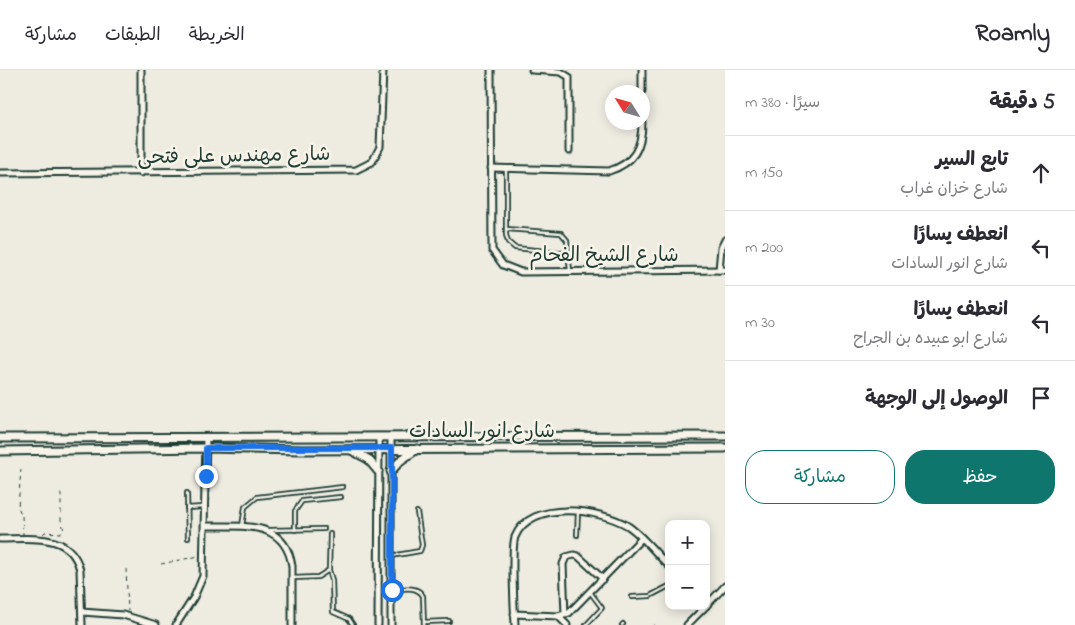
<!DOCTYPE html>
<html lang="ar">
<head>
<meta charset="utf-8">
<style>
  :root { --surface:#fff; --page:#f2f2f3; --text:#2b2b33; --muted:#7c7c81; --line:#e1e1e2; --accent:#0f766e }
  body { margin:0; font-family:"Indie Flower","Playpen Sans Arabic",sans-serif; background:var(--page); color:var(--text); direction:rtl }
  .controls { position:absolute; right:15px; bottom:15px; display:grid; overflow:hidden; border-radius:10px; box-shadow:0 2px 12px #0003 }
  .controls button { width:45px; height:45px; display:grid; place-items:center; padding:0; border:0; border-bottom:1px solid var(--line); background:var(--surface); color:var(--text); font:25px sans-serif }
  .compass { position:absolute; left:605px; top:15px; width:45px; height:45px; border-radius:50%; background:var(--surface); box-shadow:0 2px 12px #0003; rotate:307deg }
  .stop { position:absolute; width:15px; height:15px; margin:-11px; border:4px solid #1a73e8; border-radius:50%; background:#fff }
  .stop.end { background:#1a73e8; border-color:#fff; box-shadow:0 1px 5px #0008 }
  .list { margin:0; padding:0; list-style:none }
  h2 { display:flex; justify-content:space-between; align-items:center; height:65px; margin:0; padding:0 20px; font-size:21px }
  h2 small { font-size:16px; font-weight:400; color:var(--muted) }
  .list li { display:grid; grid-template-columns:32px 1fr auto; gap:15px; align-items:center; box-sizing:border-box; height:75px; padding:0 20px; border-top:1px solid var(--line) }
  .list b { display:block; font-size:19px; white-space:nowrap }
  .list p { margin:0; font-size:16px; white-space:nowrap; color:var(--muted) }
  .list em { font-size:16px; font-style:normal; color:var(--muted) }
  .actions { display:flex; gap:10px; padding:15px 20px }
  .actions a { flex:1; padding:11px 0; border:1px solid var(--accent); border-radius:20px; text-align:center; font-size:18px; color:var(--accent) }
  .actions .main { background:var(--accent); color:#fff }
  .icon { flex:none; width:28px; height:28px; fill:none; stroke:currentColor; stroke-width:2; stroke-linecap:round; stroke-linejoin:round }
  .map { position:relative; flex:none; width:725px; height:555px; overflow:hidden; direction:ltr }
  header { display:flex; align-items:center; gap:30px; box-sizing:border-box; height:70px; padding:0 25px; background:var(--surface); border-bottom:1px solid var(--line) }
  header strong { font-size:24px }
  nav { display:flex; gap:28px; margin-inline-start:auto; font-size:18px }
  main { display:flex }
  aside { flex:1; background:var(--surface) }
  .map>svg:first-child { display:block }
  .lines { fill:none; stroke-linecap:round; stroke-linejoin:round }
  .lane-casing { stroke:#1f3d34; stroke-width:6 }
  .street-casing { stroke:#1f3d34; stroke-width:9 }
  .secondary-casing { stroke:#1f3d34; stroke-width:11 }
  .path { stroke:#1f3d34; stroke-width:1; stroke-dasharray:4 4; stroke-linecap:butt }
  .lane { stroke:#f7f3e8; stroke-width:2.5 }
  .street { stroke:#f7f3e8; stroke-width:5 }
  .secondary { stroke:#f7f3e8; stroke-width:7 }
  .route { stroke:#1a73e8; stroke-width:6 }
  .labels { text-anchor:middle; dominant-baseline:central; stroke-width:5; stroke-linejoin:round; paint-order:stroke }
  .street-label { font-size:20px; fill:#1f3d34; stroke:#f7f3e8 }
</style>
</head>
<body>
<header>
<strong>Roamly</strong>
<nav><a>الخريطة</a><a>الطبقات</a><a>مشاركة</a></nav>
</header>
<main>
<aside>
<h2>5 دقيقة<small>سيرًا · 380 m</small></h2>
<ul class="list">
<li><svg class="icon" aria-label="ahead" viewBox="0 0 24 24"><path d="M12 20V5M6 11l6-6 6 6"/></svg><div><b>تابع السير</b><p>شارع خزان غراب</p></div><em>150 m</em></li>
<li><svg class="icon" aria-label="left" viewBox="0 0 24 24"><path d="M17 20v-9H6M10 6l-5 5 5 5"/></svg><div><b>انعطف يسارًا</b><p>شارع انور السادات</p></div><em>200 m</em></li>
<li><svg class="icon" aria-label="left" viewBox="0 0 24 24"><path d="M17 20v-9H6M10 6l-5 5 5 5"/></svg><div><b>انعطف يسارًا</b><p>شارع ابو عبيده بن الجراح</p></div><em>30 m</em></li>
<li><svg class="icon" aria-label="arrive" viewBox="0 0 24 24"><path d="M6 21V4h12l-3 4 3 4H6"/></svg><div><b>الوصول إلى الوجهة</b></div></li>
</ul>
<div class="actions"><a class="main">حفظ</a><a>مشاركة</a></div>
</aside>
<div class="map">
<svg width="725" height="555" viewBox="0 0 725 555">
  <rect width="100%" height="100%" fill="#eeece1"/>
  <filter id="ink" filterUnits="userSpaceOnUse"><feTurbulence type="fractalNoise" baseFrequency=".02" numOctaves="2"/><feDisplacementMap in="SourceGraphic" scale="10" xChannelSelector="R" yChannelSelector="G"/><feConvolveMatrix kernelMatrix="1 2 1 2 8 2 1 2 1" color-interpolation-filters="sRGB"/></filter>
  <g filter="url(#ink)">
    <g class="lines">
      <g class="lane-casing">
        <g id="lane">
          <path d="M506,99V165L508,172L515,178L568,183"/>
          <path d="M506,159L561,163L567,170L570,201"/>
          <path d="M187,423L188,468"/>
          <path d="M187,438L204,437"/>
          <path d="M242,456L245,437L257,427L343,417"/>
          <path d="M269,460L324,459"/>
          <path d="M295,460V441L302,431L341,427"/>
          <path d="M577,465L578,442"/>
          <path d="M391,486L420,481L422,475L417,442"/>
          <path d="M329,500L332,510L333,542L349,549L353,555"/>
          <path d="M293,508L318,507L329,500L330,464"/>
          <path d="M392,520C403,519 417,515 423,526L424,555"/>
          <path d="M632,527L650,526L669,516"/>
          <path d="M424,552L449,551"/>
          <path d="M586,555L602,538L590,522"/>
          <path d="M622,555L623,554"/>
        </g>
      </g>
      <g class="street-casing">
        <g id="street">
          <path d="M141,0V103"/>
          <path d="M491,0L492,180L503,195L521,202L725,200"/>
          <path d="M532,0L561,2L569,7V81"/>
          <path d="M642,0V22"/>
          <path d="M491,98L609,101C634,93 642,78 642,52"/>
          <path d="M0,103L356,100L372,92L380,77L383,0"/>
          <path d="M719,200L721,178L725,170"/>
          <path d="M391,367V555"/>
          <path d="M205,456C242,457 285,449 292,496V555"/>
          <path d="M0,469C31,469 71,462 80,500L82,555"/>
          <path d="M706,536L725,516"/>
          <path d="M82,542L123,545L156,555"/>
          <path d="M514,544L558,546L569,543L642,468"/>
          <path d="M565,545L563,494L566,487L574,485L578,486L603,509"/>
          <path d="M558,546L567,555"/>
          <path d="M176,555L194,527L203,506L206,368"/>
          <path d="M378,555L379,367"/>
          <path d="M515,555C514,539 511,479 515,467C530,429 600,439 628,456C643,466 656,484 669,496"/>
          <path d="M687,555L706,536"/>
        </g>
      </g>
      <g class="secondary-casing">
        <g id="secondary">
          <path d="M0,368L725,366"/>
          <path d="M351,380L368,389L378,401"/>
          <path d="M0,381L206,378L302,380L725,378"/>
          <path d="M391,401L401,390L417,379"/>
        </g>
      </g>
      <g class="path">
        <path d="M21,399L18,437L22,446L23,464"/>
        <path d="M43,464L45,462L60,463L64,460L61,450V421"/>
        <path d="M161,494L199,486"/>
        <path d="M126,499L128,541"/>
        <path d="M654,554V555"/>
      </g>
      <use href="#lane" class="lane"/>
      <use href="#street" class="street"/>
      <use href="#secondary" class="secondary"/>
    </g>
  </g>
  <g class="lines" filter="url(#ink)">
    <path class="route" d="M206,406V378H392V520"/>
  </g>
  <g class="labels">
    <g class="street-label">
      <text transform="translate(234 87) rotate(-1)">شارع مهندس على فتحى</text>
      <text x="604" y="186">شارع الشيخ الفحام</text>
      <text x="482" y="362">شارع انور السادات</text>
    </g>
  </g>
</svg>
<div class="controls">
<button>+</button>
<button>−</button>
</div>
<svg class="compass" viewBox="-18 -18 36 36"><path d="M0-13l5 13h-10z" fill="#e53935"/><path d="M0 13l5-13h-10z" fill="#7c7c81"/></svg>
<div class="stop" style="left:392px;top:520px"></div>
<div class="stop end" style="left:206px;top:406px"></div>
</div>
</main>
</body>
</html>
